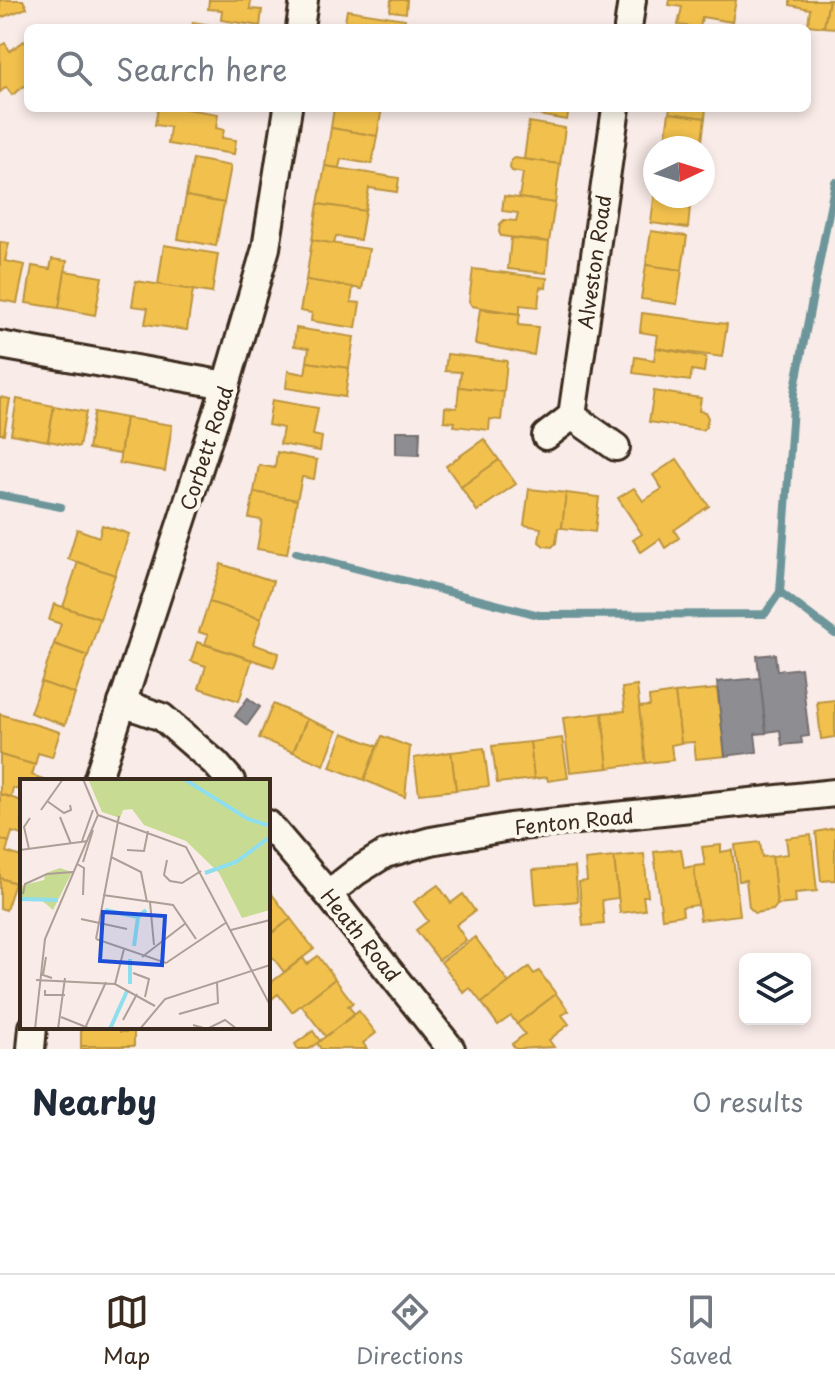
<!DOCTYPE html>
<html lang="en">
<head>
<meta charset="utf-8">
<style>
  :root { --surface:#fff; --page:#f6f6f7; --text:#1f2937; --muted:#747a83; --line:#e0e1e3; --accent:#3b2a1e }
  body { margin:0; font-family:"Playpen Sans",sans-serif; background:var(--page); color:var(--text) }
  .controls { position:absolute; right:24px; bottom:24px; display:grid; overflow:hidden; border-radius:12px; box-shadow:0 4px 12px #0003 }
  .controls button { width:72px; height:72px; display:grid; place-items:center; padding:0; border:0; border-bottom:2px solid var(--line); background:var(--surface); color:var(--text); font:40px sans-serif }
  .compass { position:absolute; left:643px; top:136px; width:72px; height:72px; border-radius:50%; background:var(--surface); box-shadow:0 4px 12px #0003; rotate:86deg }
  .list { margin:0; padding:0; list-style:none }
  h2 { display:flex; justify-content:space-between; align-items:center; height:104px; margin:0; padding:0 32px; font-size:34px }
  h2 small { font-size:26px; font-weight:400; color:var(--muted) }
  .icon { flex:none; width:44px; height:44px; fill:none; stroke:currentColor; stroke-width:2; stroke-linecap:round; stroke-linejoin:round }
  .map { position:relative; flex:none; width:835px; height:1049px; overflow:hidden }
  .search { position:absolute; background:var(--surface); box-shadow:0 4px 12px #0003; left:24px; right:24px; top:24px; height:88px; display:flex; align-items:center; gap:20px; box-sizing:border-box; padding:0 28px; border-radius:12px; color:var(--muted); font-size:30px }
  .sheet { height:224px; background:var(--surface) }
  nav { display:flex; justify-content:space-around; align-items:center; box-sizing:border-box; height:112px; border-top:2px solid var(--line); background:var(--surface); font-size:22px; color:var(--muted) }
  nav a { display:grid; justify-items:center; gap:4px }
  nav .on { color:var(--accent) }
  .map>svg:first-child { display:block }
  .homes { fill:#f2c14e; stroke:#bb9440; stroke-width:2 }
  .industry { fill:#8d8d92; stroke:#746f6f; stroke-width:2 }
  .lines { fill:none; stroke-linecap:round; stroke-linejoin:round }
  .stream { stroke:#6d969b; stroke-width:8 }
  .minor-casing { stroke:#3b2a1e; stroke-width:32 }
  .minor { stroke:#fbf7ec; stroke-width:26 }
  .labels { text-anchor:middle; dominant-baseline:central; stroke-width:8; stroke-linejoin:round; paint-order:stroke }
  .street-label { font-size:20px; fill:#3b2a1e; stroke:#fbf7ec }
  .inset-river { fill:none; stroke:#8fdeee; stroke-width:4 }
  .inset-road { fill:none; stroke:#ad9e97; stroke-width:2 }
  .view { fill:#1d4ed8; fill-opacity:0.15; stroke:#1d4ed8; stroke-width:4 }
  .inset-edge { fill:none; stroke:#3b2a1e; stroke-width:4 }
</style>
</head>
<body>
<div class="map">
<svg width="835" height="1049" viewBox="0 0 835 1049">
  <rect width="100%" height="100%" fill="#f9ebe7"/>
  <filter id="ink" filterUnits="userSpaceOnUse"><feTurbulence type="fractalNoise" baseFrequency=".0125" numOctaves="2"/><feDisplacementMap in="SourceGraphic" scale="16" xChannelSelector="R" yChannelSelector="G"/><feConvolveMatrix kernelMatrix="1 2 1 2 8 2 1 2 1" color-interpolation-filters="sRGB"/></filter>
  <g filter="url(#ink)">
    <g class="homes">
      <path d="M0,0H23L27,8L0,18Z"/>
      <path d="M209,0H251L250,9L262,10L260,26L221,20L222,10L208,9Z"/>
      <path d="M391,0H407L406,13L390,11Z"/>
      <path d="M670,0H736L732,22L702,17L700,28L678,25L682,7L669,5Z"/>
      <path d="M790,0H829L824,27L808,25L810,9L790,5Z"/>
      <path d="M829,0H835V28L824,27Z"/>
      <path d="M347,10L405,19L404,28H344Z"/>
      <path d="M193,22L229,28H192Z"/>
      <path d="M24,41L28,46V83L12,95L6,87L0,92V46L5,43L10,51Z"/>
      <path d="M158,108H180L218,114L216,128L224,130L222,138L236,140L234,154L168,144L170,127L155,125Z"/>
      <path d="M334,108H382L377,136L331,128Z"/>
      <path d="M533,108H569L567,120L532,114Z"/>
      <path d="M670,108H706L705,118L669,113Z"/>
      <path d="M669,113L705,118L701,148L664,147Z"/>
      <path d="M529,122L565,128L560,164L524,159Z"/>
      <path d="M331,128L377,136L372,164L341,159L339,168L325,166Z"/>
      <path d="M514,158L560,164L555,203L519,198L523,173L512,171L510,168L511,160Z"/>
      <path d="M193,159L231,166L224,203L186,196Z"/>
      <path d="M325,166L399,178L397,192L369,188L365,211L318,204Z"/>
      <path d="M655,190V196H691L688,228L651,223Z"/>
      <path d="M186,196L224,203L216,246L178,239Z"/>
      <path d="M504,196L555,203L549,242L501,236L499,232L500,224L504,220L516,221L518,213L502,211Z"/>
      <path d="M318,204L365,211L360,240L336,236L334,244L312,240Z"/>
      <path d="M651,231L687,236L682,270L646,265Z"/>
      <path d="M511,238L549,242L546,273L508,269Z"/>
      <path d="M312,240L369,249L362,289L306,280Z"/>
      <path d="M0,242L9,243L5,261L25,265L17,303L0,300Z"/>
      <path d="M164,245L218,254L212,293L158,285Z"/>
      <path d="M52,259L67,261L59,308L26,303L32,266L50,269Z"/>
      <path d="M646,265L682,270L677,304L641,299Z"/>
      <path d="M473,269L547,278L546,288L540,287L538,307L520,305V314L472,306L469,301Z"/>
      <path d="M65,271L102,277L95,315L59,308Z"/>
      <path d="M306,280L353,287L351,302L360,303L356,328L311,321L312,313L300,311Z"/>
      <path d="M136,281L193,290L187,330L145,324L148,308L132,306Z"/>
      <path d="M480,309L520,314L518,325L538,327L534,355L475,344Z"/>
      <path d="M642,313L727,324L722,357L656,348L658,335L640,332Z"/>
      <path d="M296,328L354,337L349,368L307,362L309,348L294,346Z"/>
      <path d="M656,348L706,357L704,372L692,370L690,381L633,373L635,357L654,360Z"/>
      <path d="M447,354L507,361L504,392L459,387L461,372L445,371Z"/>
      <path d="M307,362L349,368L345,397L286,388L288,371L305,374Z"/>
      <path d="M459,387L504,392L501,420L490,419L489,430L454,426L455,422L444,421L445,407L457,408Z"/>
      <path d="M654,391L701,398L699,411L705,412L708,418L706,427L702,430L649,422Z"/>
      <path d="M0,397L10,399L4,434H0Z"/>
      <path d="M17,399L54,406L48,441L11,434Z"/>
      <path d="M272,400L318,408L313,435L322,437L320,451L280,444L283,428L268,425Z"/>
      <path d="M54,406L86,412L79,447L48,441Z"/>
      <path d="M94,412L126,418L120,454L88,449Z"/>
      <path d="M126,418L172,425L165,471L119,463Z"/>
      <path d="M484,439L499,460L461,487L446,466Z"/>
      <path d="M277,452L317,460L314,479L302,477L297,500L254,492L259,465L275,468Z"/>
      <path d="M677,459L709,506L674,530L679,538L665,548L660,539L641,552L633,540L642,534L618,498L634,488L643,501L662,489L653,475Z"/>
      <path d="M499,460L516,484L477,511L461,487Z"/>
      <path d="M529,489L566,493L562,528H558L556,543L552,547L544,546L539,542L541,528L524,525Z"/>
      <path d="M254,492L297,500L287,554L257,549L262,520L249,518Z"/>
      <path d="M566,493L599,497L595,532L562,528Z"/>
      <path d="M102,525L129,534L115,575L68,559L77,529L99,537Z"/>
      <path d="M78,562L115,575L100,619L63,607Z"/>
      <path d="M221,564L273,581L261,619L209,602Z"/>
      <path d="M209,602L261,619L253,644L279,653L274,667L205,644L208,635L199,632Z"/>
      <path d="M54,604L100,619L88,656L54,644L61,624L49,620Z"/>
      <path d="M197,642L252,660L239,701L199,688L206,666L191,661Z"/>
      <path d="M54,644L88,656L75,694L41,682Z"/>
      <path d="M41,682L75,694L65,725L30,713Z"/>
      <path d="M637,686L646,763L608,768L602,713L625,711L622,688Z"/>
      <path d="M717,689L725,756L696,759L694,742L681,743L675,693Z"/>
      <path d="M675,693L681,743L671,745L673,760L646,763L639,707L650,706L649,697Z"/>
      <path d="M835,700V737L821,739L817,702Z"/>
      <path d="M273,704L307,719L293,752L259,738Z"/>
      <path d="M602,713L608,768L570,772L563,718Z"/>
      <path d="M0,714L60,732L52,757L38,753L35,765L0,755Z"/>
      <path d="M307,719L337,731L324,765L293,752Z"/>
      <path d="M343,733L377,746L364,780L330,767Z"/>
      <path d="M382,736L410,747L405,797L364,780Z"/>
      <path d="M562,738L568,778L548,781L547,777L534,779L530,742Z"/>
      <path d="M530,742L534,779L497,783L492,746Z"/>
      <path d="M484,748L489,786L456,790L451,752Z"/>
      <path d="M451,752L456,790L419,794L414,758Z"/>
      <path d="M0,755L35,765L32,775L48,781H22V791L13,788L11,797L0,794Z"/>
      <path d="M0,794L22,801V835L12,832L9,842L0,839Z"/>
      <path d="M835,828V880L821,881L816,832Z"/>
      <path d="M811,835L817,891L795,893L796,903L777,905L772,856L788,854L786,838Z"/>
      <path d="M0,839L9,842L6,852L22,857L15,883L0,878Z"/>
      <path d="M760,842L762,857L772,856L777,905L773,910L755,913L749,907L746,880L739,881L735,845Z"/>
      <path d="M721,845V852L732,850L740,915L700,920L694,866L705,865L702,847Z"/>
      <path d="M681,849L684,868L694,866L698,905L682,907L683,915L662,918L654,852Z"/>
      <path d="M644,854L648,896H643L645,910L620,913L614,857Z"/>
      <path d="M614,857L618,898L602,900L604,924L583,926L579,882L587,881L585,860Z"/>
      <path d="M575,867L578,901L536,905L533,870Z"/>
      <path d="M0,878L15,883L6,910L0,908Z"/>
      <path d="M438,885L451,903L463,894L475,911L456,925L466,940L439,960L416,930L428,921L414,902Z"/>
      <path d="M268,889L291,919L268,936Z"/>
      <path d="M291,919L314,949L284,972L268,951V936Z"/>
      <path d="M475,937L509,983L482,1003L470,988L464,993L441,962Z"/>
      <path d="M318,956L335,979L292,1012L278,994L268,1002V985L303,958L307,964Z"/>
      <path d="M529,967L534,974L539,971L556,994L517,1024L511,1016L498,1025L482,1003Z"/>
      <path d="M335,979L353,1003L348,1006L355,1014L326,1037L301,1005Z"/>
      <path d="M556,994L569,1011L562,1015L569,1024L549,1040L554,1047L516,1049L512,1044L525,1034L517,1024Z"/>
      <path d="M359,1011L376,1033L363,1043L367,1049H321L317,1043Z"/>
      <path d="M81,1027H120V1032H134V1046H81Z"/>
      <path d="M313,1031L320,1041L309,1049H298L295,1044Z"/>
      <rect x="81" y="1046" width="39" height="3"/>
    </g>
    <g class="industry">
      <path d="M396,431H420L419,455L396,454Z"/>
      <path d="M775,654L777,671L801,668L809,736L801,737L802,743L782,745L780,730L766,732L757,656Z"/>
      <path d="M760,678L766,733L755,734L757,752L725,756L717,682Z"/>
      <path d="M248,698L260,707L247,725L235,716Z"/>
    </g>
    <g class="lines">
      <g class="stream">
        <path d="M835,182L794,393L780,592L835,634"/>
        <path d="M0,495L61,507"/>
        <path d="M296,553L539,615L765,614L780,592"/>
      </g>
      <g class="minor-casing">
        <g id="minor">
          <path d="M300,28L304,0"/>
          <path d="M628,28L632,0"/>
          <path d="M0,345L226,385"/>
          <path d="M572,416L616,108"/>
          <path d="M546,436L572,416L616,447"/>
          <path d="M122,703L162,717L215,763L231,781"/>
          <path d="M97,781L226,385L266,248L288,108"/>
          <path d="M268,824L328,894L451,1049"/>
          <path d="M328,894L356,872L385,854L431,841L510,827L835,793"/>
          <path d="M31,1049L33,1027"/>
        </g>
      </g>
      <use href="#minor" class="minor"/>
    </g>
  </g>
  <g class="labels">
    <g class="street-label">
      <text transform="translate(594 262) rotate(-82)">Alveston Road</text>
      <text transform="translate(206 448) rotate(-72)">Corbett Road</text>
      <text transform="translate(574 821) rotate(-6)">Fenton Road</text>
      <text transform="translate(361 935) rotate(51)">Heath Road</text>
    </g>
  </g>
  <g transform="translate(20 779)">
    <rect width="250" height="250" fill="#f9ebe7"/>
    <path d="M68,0H250V131L222,139L199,94L166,62L124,46L112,30L103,31L100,39L82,33ZM40,89L52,93L33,131L19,119L0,120V107L24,101L26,94Z" fill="#c7dc92"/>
    <path class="inset-river" d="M164,0L228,40L250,47M185,94L216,83L250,58M0,120L38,121M85,131L118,138L126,131M114,167L118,138M110,180V205M90,250L107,212"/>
    <path class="inset-road" d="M27,22L44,34L51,31L50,26M21,31L43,0M78,36L166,68L250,226M40,38L51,65M62,62L73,31M9,70L4,48L10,39M0,71L68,62M107,71L124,72L128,52M91,78L121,93L127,123M147,81L144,96L150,102L162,104L181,92M63,83L73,51M57,85L64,89L63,116M3,115L5,105L27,95L53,93M83,116L153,126L176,160M130,123L134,166M61,140L107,150M211,151L250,141M76,160L146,184L207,143M76,160L99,37M26,178L23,196L32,199M122,178L166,144M113,194L129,200L125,218M16,201L95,205L135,227M95,205L104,170M25,211V216H45M159,235L198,224L197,203M41,238L71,250M103,241L117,215M173,246L187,250L205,241L217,250M66,247L86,203M15,250L25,160L78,36L63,0M38,250L45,199M120,250L145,220L250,186"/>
    <path class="view" d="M83,133L145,137L142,186L80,182Z"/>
    <rect width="250" height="250" class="inset-edge"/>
  </g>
</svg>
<div class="controls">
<button><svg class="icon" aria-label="layers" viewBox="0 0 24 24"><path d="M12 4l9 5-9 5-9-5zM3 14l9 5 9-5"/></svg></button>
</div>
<svg class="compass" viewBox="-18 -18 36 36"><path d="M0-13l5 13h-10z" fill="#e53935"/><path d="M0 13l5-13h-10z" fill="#747a83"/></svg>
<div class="search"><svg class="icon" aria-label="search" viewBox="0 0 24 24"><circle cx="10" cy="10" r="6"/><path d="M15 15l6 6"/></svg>Search here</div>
</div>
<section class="sheet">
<h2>Nearby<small>0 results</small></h2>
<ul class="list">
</ul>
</section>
<nav>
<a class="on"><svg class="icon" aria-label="map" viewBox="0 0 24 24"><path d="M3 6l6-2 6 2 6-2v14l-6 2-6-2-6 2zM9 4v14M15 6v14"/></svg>Map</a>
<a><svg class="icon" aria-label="directions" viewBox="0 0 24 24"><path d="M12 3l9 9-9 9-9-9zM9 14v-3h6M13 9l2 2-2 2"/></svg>Directions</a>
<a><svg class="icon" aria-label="saved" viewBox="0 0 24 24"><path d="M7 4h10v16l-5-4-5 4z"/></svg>Saved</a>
</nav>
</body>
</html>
